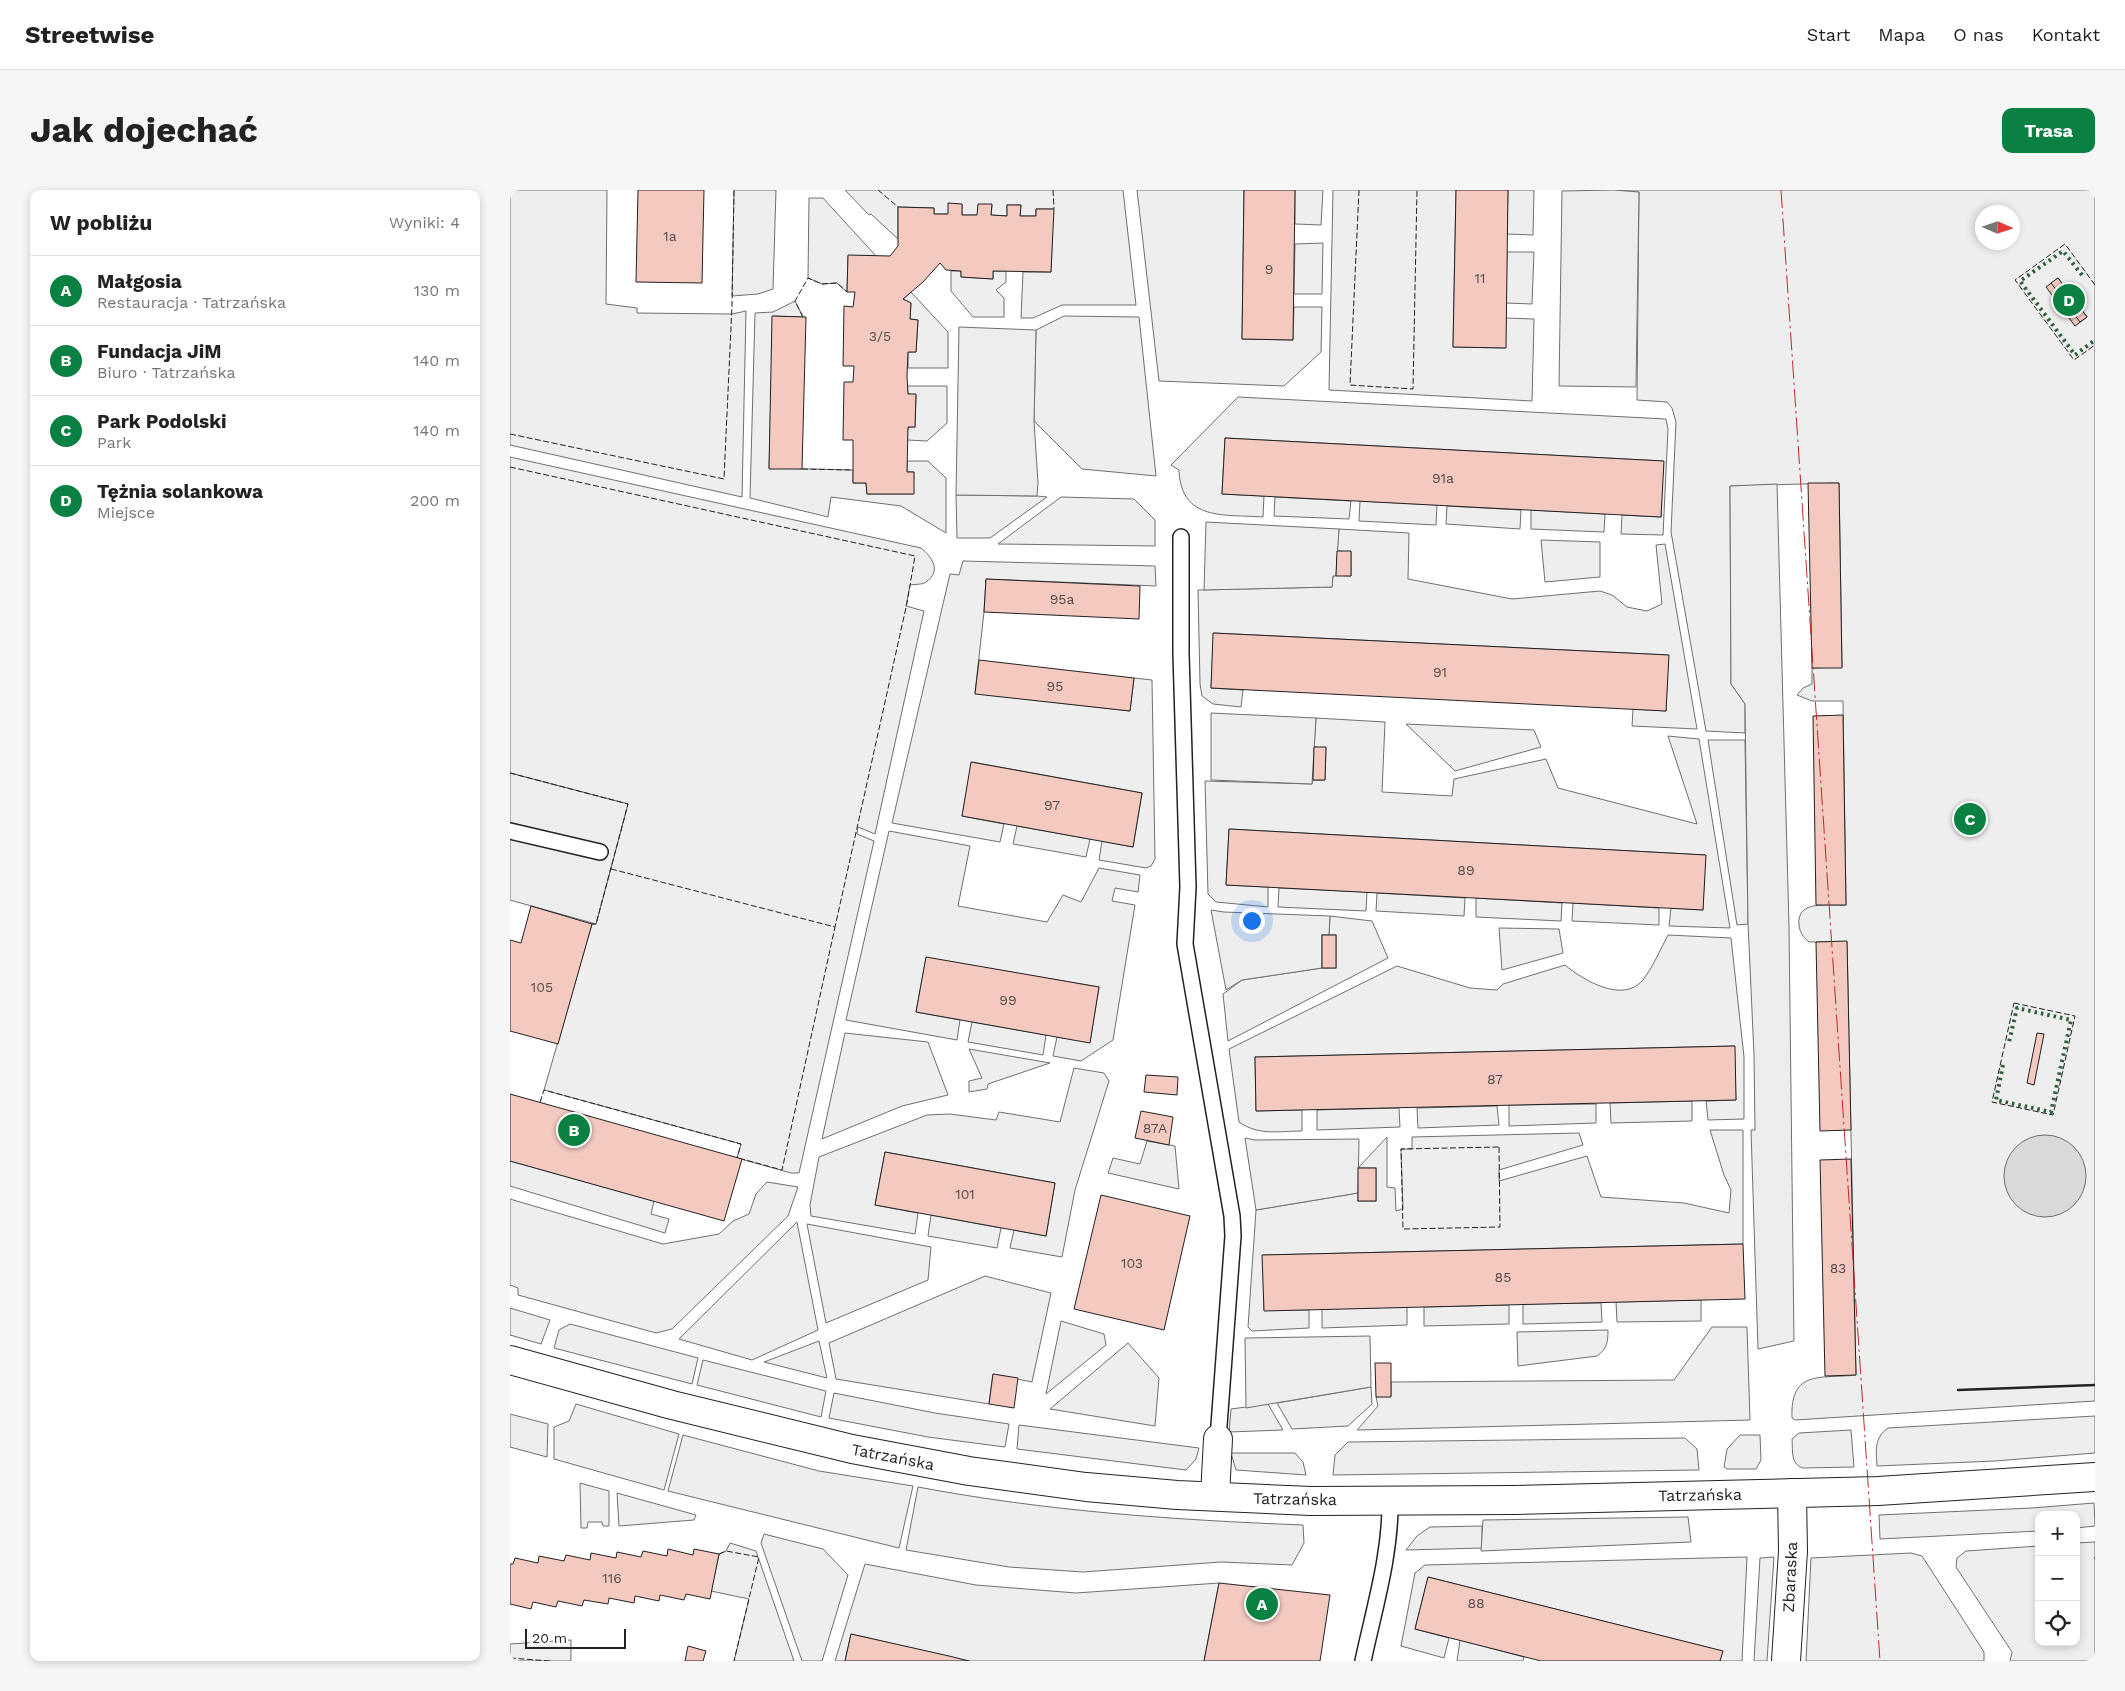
<!DOCTYPE html>
<html lang="pl">
<head>
<meta charset="utf-8">
<style>
  :root { --surface:#fff; --page:#f6f6f6; --text:#222; --muted:#767676; --line:#e0e0e0; --accent:#0b8043 }
  body { margin:0; font-family:"Work Sans",sans-serif; background:var(--page); color:var(--text) }
  .controls { position:absolute; right:15px; bottom:15px; display:grid; overflow:hidden; border-radius:10px; box-shadow:0 2px 8px #0003 }
  .controls button { width:45px; height:45px; display:grid; place-items:center; padding:0; border:0; border-bottom:1px solid var(--line); background:var(--surface); color:var(--text); font:25px sans-serif }
  .compass { position:absolute; left:1465px; top:15px; width:45px; height:45px; border-radius:50%; background:var(--surface); box-shadow:0 2px 8px #0003; rotate:93deg }
  .scale { position:absolute; left:15px; bottom:12px; width:101px; box-sizing:border-box; padding-left:5px; border:2px solid #222; border-top:0; font-size:14px; line-height:18px; white-space:nowrap; color:#222; -webkit-text-stroke:4px #fff; paint-order:stroke }
  .you { position:absolute; left:741px; top:730px; width:18px; height:18px; margin:-12px; border:4px solid #fff; border-radius:50%; background:#1a73e8; box-shadow:0 0 0 8px #1a73e833 }
  .badge { display:grid; place-items:center; width:32px; height:32px; border-radius:50%; background:var(--accent); color:#fff; font-size:16px; font-weight:700 }
  .pin { position:absolute; translate:-50% -50%; border:2px solid #fff; box-shadow:0 1px 5px #0006 }
  .list { margin:0; padding:0; list-style:none }
  h2 { display:flex; justify-content:space-between; align-items:center; height:65px; margin:0; padding:0 20px; font-size:21px }
  h2 small { font-size:16px; font-weight:400; color:var(--muted) }
  .list li { display:grid; grid-template-columns:32px 1fr auto; gap:15px; align-items:center; box-sizing:border-box; height:70px; padding:0 20px; border-top:1px solid var(--line) }
  .list b { display:block; font-size:19px; white-space:nowrap }
  .list p { margin:0; font-size:16px; white-space:nowrap; color:var(--muted) }
  .list em { font-size:16px; font-style:normal; color:var(--muted) }
  .icon { flex:none; width:28px; height:28px; fill:none; stroke:currentColor; stroke-width:2; stroke-linecap:round; stroke-linejoin:round }
  .map { position:relative; flex:none; width:1585px; height:1471px; overflow:hidden; border-radius:10px }
  header { display:flex; align-items:center; gap:30px; box-sizing:border-box; height:70px; padding:0 25px; background:var(--surface); border-bottom:1px solid var(--line) }
  header strong { font-size:24px }
  nav { display:flex; gap:28px; margin-inline-start:auto; font-size:18px }
  .intro { display:flex; align-items:center; justify-content:space-between; box-sizing:border-box; height:120px; padding:0 30px }
  h1 { margin:0; font-size:35px }
  .button { padding:12px 22px; border-radius:10px; background:var(--accent); color:#fff; font-size:18px; font-weight:700 }
  main { display:flex; gap:30px; padding:0 30px }
  aside { flex:1; background:var(--surface); border-radius:10px; box-shadow:0 2px 8px #0003 }
  .map>svg:first-child { display:block }
  .green { fill:#eee; stroke:#6f6f6f; fill-rule:evenodd }
  .parking { fill:#ededed; stroke:#6f6f6f }
  .water { fill:#d9d9d9; stroke:#6f6f6f }
  .building { fill:#f3c9c0; stroke:#222 }
  .lines { fill:none; stroke-linecap:round; stroke-linejoin:round }
  .lane-casing { stroke:#222; stroke-width:18 }
  .street-casing { stroke:#222; stroke-width:30 }
  .secondary-casing { stroke:#222; stroke-width:30 }
  .lane { stroke:#fff; stroke-width:15 }
  .street { stroke:#fff; stroke-width:28 }
  .secondary { stroke:#fff; stroke-width:28 }
  .hedge { stroke:#2f5e38; stroke-width:4; stroke-dasharray:2.5 4; stroke-linecap:butt }
  .fence { stroke:#222; stroke-width:1; stroke-dasharray:6 2.5; stroke-linecap:butt }
  .wall { stroke:#222; stroke-width:2.5 }
  .power { stroke:#c62828; stroke-width:1; stroke-dasharray:18 4 2.5 4; stroke-linecap:butt }
  .labels { text-anchor:middle; dominant-baseline:central; stroke-width:4; stroke-linejoin:round; paint-order:stroke }
  .number-label { font-size:14px; fill:#564c4a }
  .street-label { font-size:16px; fill:#222; stroke:#fff }
</style>
</head>
<body>
<header>
<strong>Streetwise</strong>
<nav><a>Start</a><a>Mapa</a><a>O nas</a><a>Kontakt</a></nav>
</header>
<div class="intro"><h1>Jak dojechać</h1><a class="button">Trasa</a></div>
<main>
<aside>
<h2>W pobliżu<small>Wyniki: 4</small></h2>
<ul class="list">
<li><span class="badge">A</span><div><b>Małgosia</b><p>Restauracja · Tatrzańska</p></div><em>130 m</em></li>
<li><span class="badge">B</span><div><b>Fundacja JiM</b><p>Biuro · Tatrzańska</p></div><em>140 m</em></li>
<li><span class="badge">C</span><div><b>Park Podolski</b><p>Park</p></div><em>140 m</em></li>
<li><span class="badge">D</span><div><b>Tężnia solankowa</b><p>Miejsce</p></div><em>200 m</em></li>
</ul>
</aside>
<div class="map">
<svg width="1585" height="1471" viewBox="0 0 1585 1471">
  <rect width="100%" height="100%" fill="#fff"/>
  <g class="green">
    <path d="M0,0H97L96,114L127,118V123L222,124L236,121L232,307L0,255Z"/>
    <path d="M224,0H266L263,99L248,104L222,106Z"/>
    <path d="M335,0H613L626,115H552L523,128H511L513,82H541L543,19H526V26H510L511,15H497V26L481,25L482,15L467,25H452V14L438,24H424V18L388,17V49L361,24L359,25Z"/>
    <path d="M627,0H734L732,149L783,150L784,117H812L811,162L774,196L649,191Z"/>
    <path d="M785,0H813L811,35L785,34Z"/>
    <path d="M823,0H946L943,157L995,158L996,128L1024,129L1022,211L819,200Z"/>
    <path d="M998,0H1024L1023,45L997,44Z"/>
    <path d="M1585,0V1211L1285,1230L1282,1228C1280,1179 1311,1189 1346,1185L1337,752H1299C1293,747 1290,743 1289,735C1286,709 1320,716 1336,715L1333,511H1302L1287,505L1293,498L1302,494V478L1332,477L1329,293L1220,296L1221,494L1235,514V543L1196,541L1161,342L1166,232L1162,218L1157,212L1127,210L1129,2L1104,0ZM1472,22H1502V52H1472Z"/>
    <path d="M299,8H313L366,66H338L337,102L327,93L312,94L298,88Z"/>
    <path d="M813,53L812,104H784L785,54Z"/>
    <path d="M997,62H1024L1022,114L996,113Z"/>
    <path d="M441,81H451V87L483,89V81H496V92L486,100L494,108V127H463L441,101Z"/>
    <path d="M401,102L438,142V178H398V162H406L408,130L400,129L401,113L393,109Z"/>
    <path d="M285,111L293,127L263,126L259,278L343,280V293H356L357,304H403L404,282H397V271H418L436,288V343L391,316L321,307L318,327L240,308L245,123L263,122Z"/>
    <path d="M554,126L629,127L646,286L572,279L524,231L526,140Z"/>
    <path d="M397,196H437V233L417,251L397,250L398,237H405L406,205L398,204Z"/>
    <path d="M728,207L1156,229L1158,239L1153,345L1111,344L1112,325L1151,327L1153,271L715,248L712,304L754,306L753,327C715,324 671,332 669,280L661,275Z"/>
    <path d="M0,267L411,358C422,367 432,381 416,392C412,395 405,394 400,395L396,416L414,421L365,644L348,637L347,644L364,651L289,983H281L227,968L231,954L34,900L82,734H86L118,614L0,583Z"/>
    <path d="M446,305L527,306L537,307L480,348H447Z"/>
    <path d="M551,307L624,309L645,330V356L488,354Z"/>
    <path d="M765,307L841,311L839,329L764,326Z"/>
    <path d="M850,311L927,315L926,335L849,331Z"/>
    <path d="M937,316L1011,320L1010,339L936,334Z"/>
    <path d="M1021,320L1095,324L1094,342L1021,339Z"/>
    <path d="M829,339L899,343L898,389L1002,409L1090,401L1102,405L1117,417L1137,421L1152,414L1146,355L1155,354L1187,539L1122,536L1123,519L1156,521L1158,465L704,443L701,498L733,500L731,517L703,514L692,506L690,494L688,400L822,397L823,385L841,386V362L827,361Z"/>
    <path d="M1031,350L1090,352V387L1035,392Z"/>
    <path d="M453,371L645,376L646,396L476,389L474,422L465,503L620,521L624,488L642,490L645,669L641,676L636,678L589,670L592,651L623,657L632,603L462,572L452,626L494,634L490,652L382,633L440,384L449,385Z"/>
    <path d="M806,528L875,532L872,602L942,606L944,589L1036,569L1048,598L1187,634L1158,546L1189,549L1220,738L1159,736L1161,718L1193,720L1195,665L719,639L716,695L758,697V717L706,712L698,704L695,591L802,594L803,590H815L816,558L804,557Z"/>
    <path d="M896,534L1024,540L1031,557L945,581Z"/>
    <path d="M1198,550H1235L1238,734L1227,735Z"/>
    <path d="M507,636L580,649L576,667L503,654Z"/>
    <path d="M379,641L460,656L448,716L537,732L553,705L571,712L589,678L630,685L628,702L605,698L602,711L625,715L603,850L571,871L543,866L547,847L580,852L589,797L416,768L406,822L450,830L447,850L336,830Z"/>
    <path d="M769,698L857,702L856,721L768,717Z"/>
    <path d="M867,703L955,708L954,726L866,721Z"/>
    <path d="M966,708L1052,713L1051,731L966,727Z"/>
    <path d="M1063,713L1149,718V735L1062,731Z"/>
    <path d="M820,726L862,731L878,768L718,851L713,804L732,790L812,778H826V745H819Z"/>
    <path d="M989,738L1049,739L1053,763L992,780Z"/>
    <path d="M1158,745L1221,748L1234,867V929L1198,930L1196,911L1226,910L1224,856L745,867L746,921L792,920V941C769,941 749,946 729,932L719,859L887,776L960,798L987,800L993,794L1055,775C1073,790 1113,814 1133,790C1143,777 1150,760 1158,745Z"/>
    <path d="M462,832L536,845L533,865L458,852Z"/>
    <path d="M335,843L418,852L438,905L392,916L312,949Z"/>
    <path d="M459,859L540,873L478,894L477,899L459,902V891L472,888Z"/>
    <path d="M564,878L594,883L599,891L565,1000L552,1067L500,1058L504,1040L536,1046L545,993L375,962L365,1015L408,1023L405,1044L301,1026L300,1015L309,967L417,925L440,924L486,930L489,922L550,932Z"/>
    <path d="M1182,911V931L1101,933L1100,913Z"/>
    <path d="M1086,914V933L999,936V915Z"/>
    <path d="M987,916L989,935L908,938L907,918Z"/>
    <path d="M889,918L890,937L807,940V920Z"/>
    <path d="M1200,940H1233V1054L753,1065L754,1120H799V1138L742,1141L738,1137L746,1020L848,1003V1011H866V978H848L877,947V997L885,998L886,1021L893,1019L891,959H902V947L1069,943L1073,955L989,980V991L1077,966L1091,1007L1174,1013L1219,1023L1221,1000L1214,985Z"/>
    <path d="M637,951L665,956L669,999L598,983L603,968L630,974Z"/>
    <path d="M0,971L144,1011L141,1024L159,1029L155,1043L0,996Z"/>
    <path d="M257,992L288,997L278,1026L162,1139L146,1143L8,1105V1098L0,1095V1009L153,1054L209,1044L223,1031L239,1024L246,1004Z"/>
    <path d="M421,1025L491,1038L487,1058L418,1046Z"/>
    <path d="M287,1032L308,1140L242,1170L169,1149Z"/>
    <path d="M297,1034L421,1057L418,1090L316,1133Z"/>
    <path d="M475,1086L541,1103L522,1192L483,1184L479,1214L326,1189L319,1153Z"/>
    <path d="M1191,1110V1131L1107,1132L1106,1112Z"/>
    <path d="M1091,1113L1092,1132L1013,1134V1114Z"/>
    <path d="M999,1115V1134L914,1136V1117Z"/>
    <path d="M897,1117V1135L812,1138V1119Z"/>
    <path d="M0,1118L40,1130L31,1154L0,1145Z"/>
    <path d="M551,1131L594,1144L596,1155L536,1204Z"/>
    <path d="M60,1134L188,1168L182,1194L44,1158L49,1140Z"/>
    <path d="M1202,1137H1237L1240,1230L847,1240L868,1216L866,1207L881,1206V1192L1164,1190Z"/>
    <path d="M1098,1140C1098,1152 1097,1159 1087,1166L1008,1176L1007,1142Z"/>
    <path d="M309,1151L317,1188L254,1172Z"/>
    <path d="M618,1153L649,1188L645,1236L540,1219Z"/>
    <path d="M193,1170L316,1201L311,1227L187,1195Z"/>
    <path d="M861,1197L862,1214L838,1236L782,1239L767,1213Z"/>
    <path d="M324,1203L425,1223L499,1234L495,1257L418,1247L319,1228Z"/>
    <path d="M66,1214L169,1244L154,1300L44,1269V1237L59,1231Z"/>
    <path d="M758,1214L773,1240L719,1242L721,1219Z"/>
    <path d="M0,1224L38,1234L37,1267L0,1257Z"/>
    <path d="M1585,1226V1263L1485,1271L1367,1276C1366,1260 1364,1248 1378,1238Z"/>
    <path d="M509,1235L689,1258L686,1269L676,1280L507,1259Z"/>
    <path d="M1341,1240L1344,1277L1293,1278C1280,1274 1283,1260 1282,1249L1289,1243Z"/>
    <path d="M173,1245L309,1281L403,1296L389,1358L158,1301Z"/>
    <path d="M1230,1245H1250L1251,1270L1246,1279H1217L1214,1277L1217,1259Z"/>
    <path d="M1175,1248L1187,1259L1189,1280L823,1285L825,1265L838,1252Z"/>
    <path d="M721,1263H785L793,1272L796,1285L726,1280Z"/>
    <path d="M70,1293L99,1301V1336H93L92,1332H78L77,1338H71Z"/>
    <path d="M408,1297C535,1321 664,1330 793,1335L794,1353L782,1375L711,1372L573,1382L499,1377L396,1360Z"/>
    <path d="M107,1303L186,1325L184,1330L109,1336Z"/>
    <path d="M1584,1313L1585,1336L1566,1338V1325H1529V1341L1370,1349L1369,1325L1522,1318Z"/>
    <path d="M972,1336V1358L896,1360L907,1346L920,1337Z"/>
    <path d="M254,1344L313,1359L338,1385L312,1471H292L251,1353Z"/>
    <path d="M1585,1352V1471H1500L1502,1462L1446,1377L1447,1368L1456,1361L1529,1356V1452H1566V1353Z"/>
    <path d="M220,1353L246,1361L284,1471H224L239,1409L201,1401L209,1364L216,1361Z"/>
    <path d="M1401,1363L1412,1366L1474,1462V1471H1296L1301,1368Z"/>
    <path d="M1237,1367L1232,1471H1210L1212,1461L918,1387L905,1439L939,1448L934,1468L891,1456L905,1383L915,1375Z"/>
    <path d="M1264,1367L1257,1471H1244L1250,1368Z"/>
    <path d="M355,1374L466,1395L566,1403L709,1393L694,1471H458L341,1444L335,1471H325Z"/>
    <path d="M61,1450V1471H0V1454Z"/>
    <path d="M950,1450L1014,1467L1013,1471H947Z"/>
  </g>
  <g class="parking">
    <path d="M1104,0L1129,2L1126,197L1049,196L1052,1Z"/>
    <path d="M449,137L526,140L524,231L528,293L527,306L446,305Z"/>
    <path d="M1267,294L1279,736L1284,1151L1248,1159L1241,940H1245L1244,864L1238,734L1235,514L1221,494L1220,296Z"/>
    <path d="M696,332L829,339L826,386H823L822,397L694,400Z"/>
    <path d="M701,523L806,528L802,594L701,590Z"/>
    <path d="M0,583L118,614L86,734L0,710Z"/>
    <path d="M701,720L714,722L820,726L819,745H812V778L732,790L716,800Z"/>
    <path d="M735,948L745,950L849,949L848,1003L746,1020Z"/>
    <path d="M860,1146L861,1197L736,1218L735,1148Z"/>
    <path d="M1178,1327L1181,1352L971,1361L973,1330Z"/>
  </g>
  <circle class="water" cx="1535" cy="986" r="41"/>
  <g class="building">
    <path d="M128,0H194L192,93L126,92Z"/>
    <path d="M734,0H785L783,150L732,149Z"/>
    <path d="M946,0H998L996,158L943,157Z"/>
    <path d="M438,13L452,14V25H467L468,14H482L481,25L497,26V15H511L510,26H526V19H544L541,82L483,81V89L451,87V81L436,80L430,73L413,92L393,109L401,113L400,129L408,130L406,162H398L397,186L398,204H406L405,237H398L397,282H404V304H357L356,293H343V250H333L334,192H343L344,176H333L334,116L343,117L345,102H337L338,65L380,66L388,56V17L424,18V24H438Z"/>
    <path d="M1548,88L1577,127L1565,136L1536,97Z"/>
    <path d="M1548,88L1577,127L1570,132L1541,93Z"/>
    <path d="M262,126L296,127L292,279H259Z"/>
    <path d="M715,248L1154,271L1151,327L712,304Z"/>
    <path d="M1298,293H1329L1332,478H1302Z"/>
    <path d="M827,361H841V386H826Z"/>
    <path d="M476,389L630,396L629,429L474,422Z"/>
    <path d="M703,443L1159,465L1156,521L701,498Z"/>
    <path d="M469,470L624,488L620,521L465,504Z"/>
    <path d="M1333,525L1336,715H1306L1303,526Z"/>
    <path d="M804,557H816L815,590H803Z"/>
    <path d="M461,572L632,603L623,657L452,626Z"/>
    <path d="M719,639L1196,665L1193,720L716,695Z"/>
    <path d="M21,716L82,734L48,854L0,841V750L11,753Z"/>
    <rect x="812" y="745" width="14" height="33"/>
    <path d="M1337,751L1341,940L1310,941L1306,752Z"/>
    <path d="M416,767L589,797L580,853L406,822Z"/>
    <path d="M1527,843L1534,844L1524,895L1517,893Z"/>
    <path d="M1225,856L1226,910L746,921L745,867Z"/>
    <path d="M636,885L668,887L667,905L634,902Z"/>
    <path d="M0,904L232,969L214,1031L0,971Z"/>
    <path d="M631,921L663,927L659,955L625,948Z"/>
    <path d="M375,962L545,993L536,1046L365,1015Z"/>
    <path d="M1341,969L1346,1185L1315,1186L1310,970Z"/>
    <rect x="848" y="978" width="18" height="33"/>
    <path d="M591,1005L680,1026L654,1140L564,1119Z"/>
    <path d="M1233,1054L1235,1109L754,1121L752,1065Z"/>
    <path d="M865,1173H881V1207H866Z"/>
    <path d="M483,1184L508,1188L504,1218L479,1214Z"/>
    <path d="M158,1359L183,1365L184,1359L209,1364L200,1409L176,1404L174,1410L150,1405L149,1411L125,1406L124,1413L99,1408L98,1414L74,1410L72,1416L48,1411L46,1417L23,1412L21,1419L0,1414V1374H3L5,1368L28,1373L29,1366L54,1371L56,1365L80,1370L81,1363L106,1368L107,1362L131,1367L133,1361L157,1366Z"/>
    <path d="M918,1387L1213,1461L1210,1471H1031L905,1439Z"/>
    <path d="M709,1393L820,1405L810,1471H694Z"/>
    <path d="M341,1444L439,1466L459,1471H335Z"/>
    <path d="M178,1456L196,1461L193,1471H175Z"/>
  </g>
  <g class="lines">
    <g class="lane-casing">
      <g id="lane">
        <path d="M671,347V464L678,697L675,754L722,1026L723,1046L708,1249"/>
        <path d="M0,641L90,662"/>
        <path d="M853,1471C864,1419 881,1364 880,1310"/>
      </g>
    </g>
    <g class="street-casing">
      <g id="street">
        <path d="M705,1306L708,1249"/>
        <path d="M1276,1471L1283,1361L1282,1303"/>
      </g>
    </g>
    <g class="secondary-casing">
      <path id="secondary" d="M0,1170L162,1215L342,1259L459,1281L576,1297L667,1305L801,1311L1004,1310L1368,1301L1585,1287"/>
    </g>
    <use href="#lane" class="lane"/>
    <use href="#street" class="street"/>
    <use href="#secondary" class="secondary"/>
    <g class="hedge">
      <path d="M1572,85L1553,61L1510,91L1565,165L1585,150"/>
      <path d="M1493,875L1486,910L1541,922L1561,830L1507,818L1499,852"/>
    </g>
    <g class="fence">
      <path d="M368,0L388,17"/>
      <path d="M543,0L544,19"/>
      <path d="M849,0L840,195L903,199L907,0"/>
      <path d="M1585,95L1555,54L1505,90L1564,170L1585,155"/>
      <path d="M293,127L285,111L298,88L312,94L327,93L337,102"/>
      <path d="M0,244L214,289L222,115L224,0"/>
      <path d="M0,277L405,366L397,413L325,737"/>
      <path d="M292,279L343,280"/>
      <path d="M0,583L118,614L86,734H82"/>
      <path d="M101,679L325,737L272,980L232,969"/>
      <path d="M1504,813L1565,826L1543,925L1482,912Z"/>
      <path d="M30,912L34,900L231,954L227,968"/>
      <path d="M989,957L990,1037L893,1039L891,959Z"/>
      <path d="M209,1364L216,1361L249,1367L224,1471"/>
      <path d="M1585,1367V1369"/>
      <path d="M0,1468L40,1471"/>
    </g>
    <path class="wall" d="M1448,1200L1585,1195"/>
    <path class="power" d="M1271,0L1370,1471"/>
  </g>
  <g class="labels">
    <g class="number-label">
      <text x="160" y="46">1a</text>
      <text x="759" y="79">9</text>
      <text x="970" y="88">11</text>
      <text x="370" y="146">3/5</text>
      <text x="933" y="288">91a</text>
      <text x="552" y="409">95a</text>
      <text x="930" y="482">91</text>
      <text x="545" y="496">95</text>
      <text x="542" y="615">97</text>
      <text x="956" y="680">89</text>
      <text x="32" y="797">105</text>
      <text x="498" y="810">99</text>
      <text x="985" y="889">87</text>
      <text x="645" y="938">87A</text>
      <text x="455" y="1004">101</text>
      <text x="622" y="1073">103</text>
      <text x="1328" y="1078">83</text>
      <text x="993" y="1087">85</text>
      <text x="102" y="1388">116</text>
      <text x="966" y="1413">88</text>
    </g>
    <g class="street-label">
      <text transform="translate(383 1267) rotate(11)">Tatrzańska</text>
      <text transform="translate(1190 1305) rotate(-1)">Tatrzańska</text>
      <text transform="translate(785 1309) rotate(1)">Tatrzańska</text>
      <text transform="translate(1280 1387) rotate(-87)">Zbaraska</text>
    </g>
  </g>
</svg>
<div class="controls">
<button>+</button>
<button>−</button>
<button><svg class="icon" aria-label="locate" viewBox="0 0 24 24"><circle cx="12" cy="12" r="6"/><path d="M12 2v4M12 18v4M2 12h4M18 12h4"/></svg></button>
</div>
<svg class="compass" viewBox="-18 -18 36 36"><path d="M0-13l5 13h-10z" fill="#e53935"/><path d="M0 13l5-13h-10z" fill="#767676"/></svg>
<div class="scale">20 m</div>
<div class="you"></div>
<div class="pin badge" style="left:752px;top:1414px">A</div>
<div class="pin badge" style="left:64px;top:940px">B</div>
<div class="pin badge" style="left:1460px;top:629px">C</div>
<div class="pin badge" style="left:1559px;top:110px">D</div>
</div>
</main>
</body>
</html>
